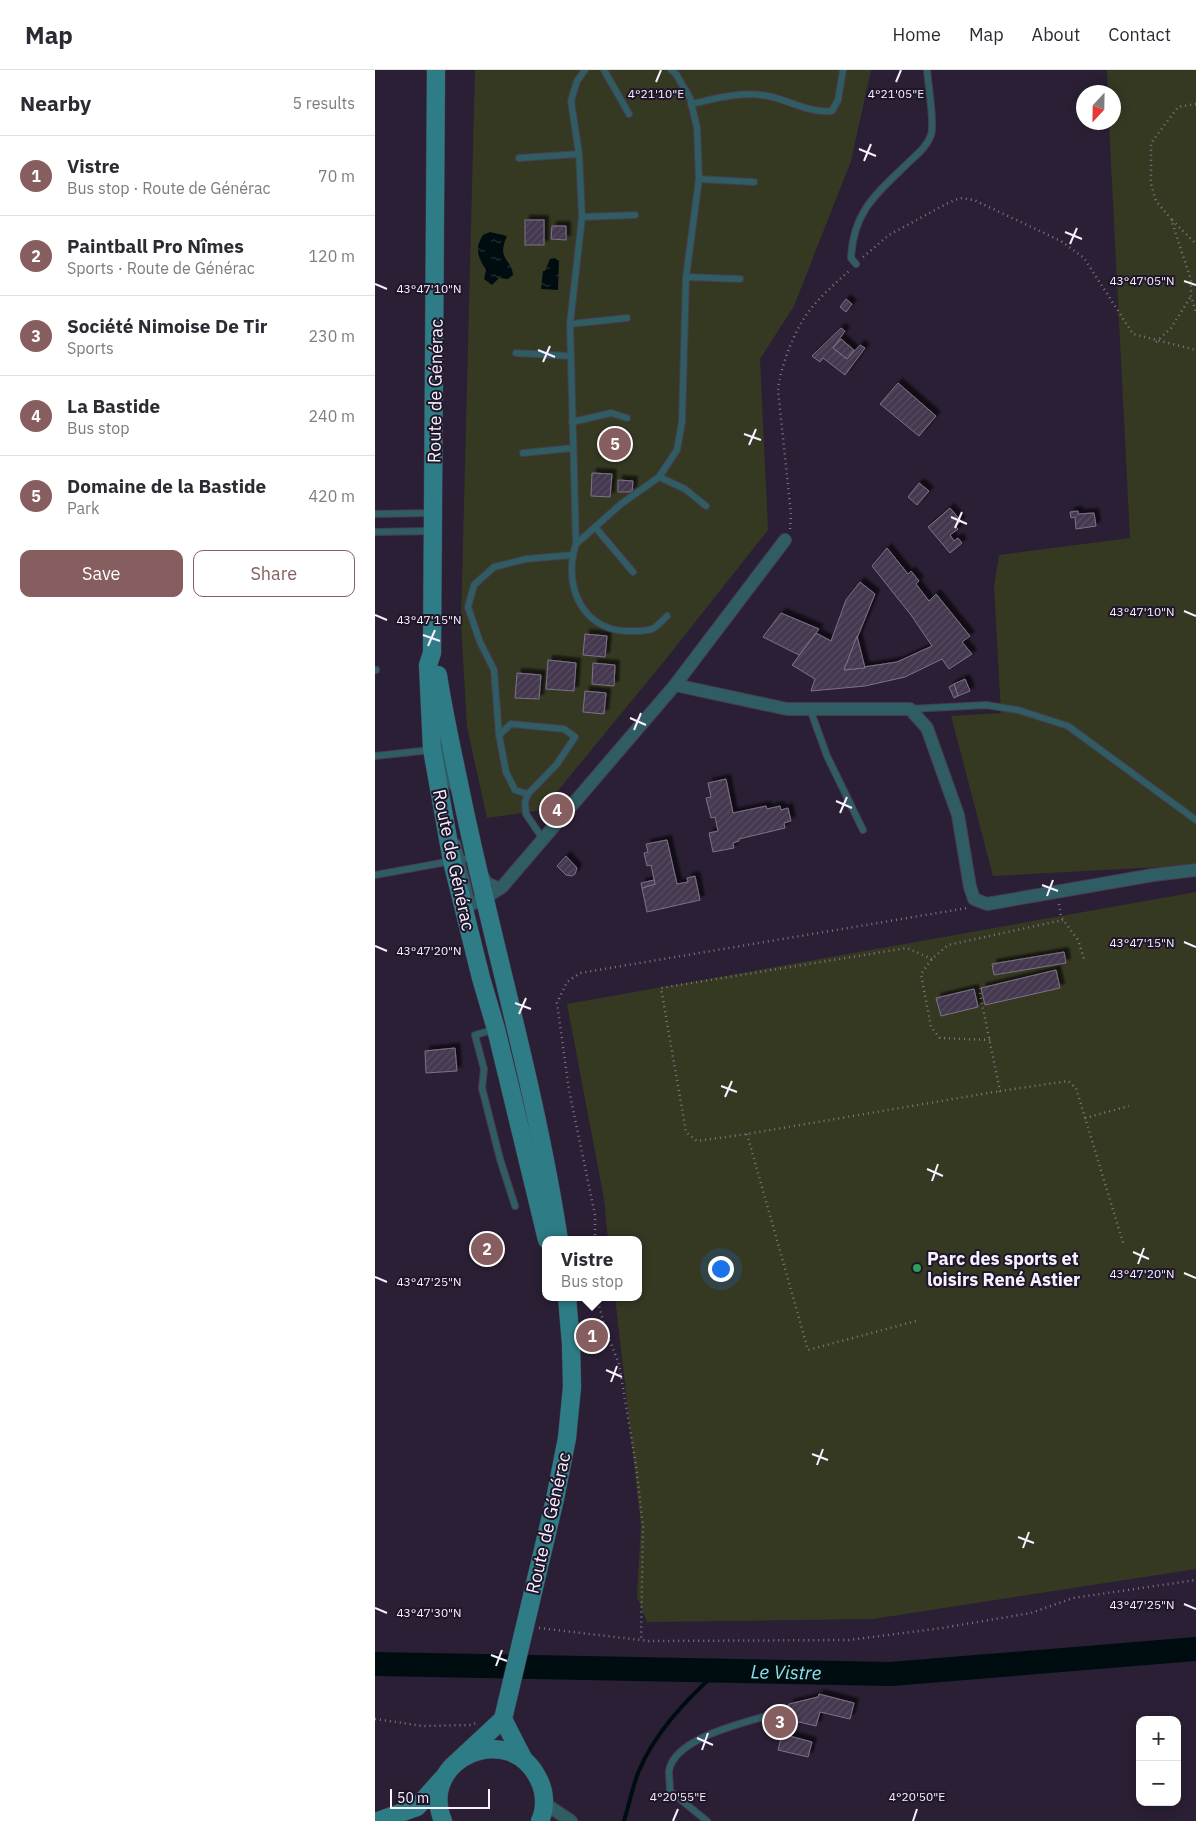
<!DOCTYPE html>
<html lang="en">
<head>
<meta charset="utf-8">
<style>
  :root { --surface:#fff; --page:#f7f7f7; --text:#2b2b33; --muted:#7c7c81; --line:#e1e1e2; --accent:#865e5f }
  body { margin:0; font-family:"IBM Plex Sans",sans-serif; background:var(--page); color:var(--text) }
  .controls { position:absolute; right:15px; bottom:15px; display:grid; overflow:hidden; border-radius:10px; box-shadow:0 2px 12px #0003 }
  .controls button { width:45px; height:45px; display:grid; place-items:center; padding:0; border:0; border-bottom:1px solid var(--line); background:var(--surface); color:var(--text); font:25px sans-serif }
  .compass { position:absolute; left:701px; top:15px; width:45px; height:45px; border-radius:50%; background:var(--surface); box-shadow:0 2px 12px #0003; rotate:202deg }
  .scale { position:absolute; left:15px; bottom:12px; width:100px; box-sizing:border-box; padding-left:5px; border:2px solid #f8f1ff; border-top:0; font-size:14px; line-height:18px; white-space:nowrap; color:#f8f1ff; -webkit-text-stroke:4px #20162a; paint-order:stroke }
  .you { position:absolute; left:345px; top:1198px; width:18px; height:18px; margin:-12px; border:4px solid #fff; border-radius:50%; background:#1a73e8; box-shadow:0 0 0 8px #1a73e833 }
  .badge { display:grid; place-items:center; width:32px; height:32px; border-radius:50%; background:var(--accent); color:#fff; font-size:16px; font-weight:700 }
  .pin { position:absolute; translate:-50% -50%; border:2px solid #fff; box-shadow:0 1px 5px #0006 }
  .popup { position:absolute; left:167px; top:1166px; width:100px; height:65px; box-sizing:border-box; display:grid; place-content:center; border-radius:10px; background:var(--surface); filter:drop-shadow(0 1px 4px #0005); font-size:16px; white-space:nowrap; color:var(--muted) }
  .popup b { font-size:19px; color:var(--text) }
  .popup::after { content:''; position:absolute; left:50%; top:100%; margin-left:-10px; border:10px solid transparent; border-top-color:var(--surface) }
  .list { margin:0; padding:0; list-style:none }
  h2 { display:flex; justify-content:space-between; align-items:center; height:65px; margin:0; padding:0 20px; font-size:21px }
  h2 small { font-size:16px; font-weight:400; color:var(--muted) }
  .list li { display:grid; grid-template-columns:32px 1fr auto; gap:15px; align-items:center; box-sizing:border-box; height:80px; padding:0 20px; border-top:1px solid var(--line) }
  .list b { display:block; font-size:19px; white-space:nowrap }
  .list p { margin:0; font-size:16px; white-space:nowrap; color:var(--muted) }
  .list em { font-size:16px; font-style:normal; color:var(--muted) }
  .actions { display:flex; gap:10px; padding:15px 20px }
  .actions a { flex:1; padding:11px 0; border:1px solid var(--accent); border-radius:10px; text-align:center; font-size:18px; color:var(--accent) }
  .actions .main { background:var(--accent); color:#fff }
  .map { position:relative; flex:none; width:821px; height:1751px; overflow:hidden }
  header { display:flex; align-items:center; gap:30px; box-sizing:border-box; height:70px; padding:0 25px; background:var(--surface); border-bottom:1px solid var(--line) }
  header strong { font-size:24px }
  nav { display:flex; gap:28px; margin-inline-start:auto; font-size:18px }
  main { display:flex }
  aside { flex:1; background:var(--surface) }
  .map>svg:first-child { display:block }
  .green { fill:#363922 }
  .water { fill:url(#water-ripples) }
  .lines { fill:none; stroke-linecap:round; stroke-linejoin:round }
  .stream { stroke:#000d10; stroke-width:4 }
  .river { stroke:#000d10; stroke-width:24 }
  .building { fill:url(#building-hatch); stroke:#7e718a; filter:url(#shadow) }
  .lane-casing { stroke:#473c50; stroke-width:8 }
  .street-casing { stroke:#473c50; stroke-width:14 }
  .secondary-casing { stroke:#473c50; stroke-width:19 }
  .path { stroke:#807688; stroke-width:2.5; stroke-dasharray:1 4; stroke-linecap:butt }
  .lane { stroke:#2f5d63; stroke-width:6 }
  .street { stroke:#2f5d63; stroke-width:12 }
  .secondary { stroke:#2d7c86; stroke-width:18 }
  .ticks { fill:none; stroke:#f8f1ff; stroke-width:2 }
  .leisure-dot { fill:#2e9e5b; stroke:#20162a; stroke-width:2 }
  .labels { text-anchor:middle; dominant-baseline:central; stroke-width:4; stroke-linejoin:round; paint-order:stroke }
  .street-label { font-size:18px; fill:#f8f1ff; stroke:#20162a }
  .poi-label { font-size:18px; font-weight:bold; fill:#f8f1ff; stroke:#20162a; text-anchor:start }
  .water-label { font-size:19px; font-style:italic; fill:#8be0e9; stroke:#20162a }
  .ticks-label { font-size:12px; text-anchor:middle; fill:#f8f1ff; stroke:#20162a; stroke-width:4; stroke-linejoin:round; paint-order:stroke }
</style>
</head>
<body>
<header>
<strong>Map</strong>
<nav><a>Home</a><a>Map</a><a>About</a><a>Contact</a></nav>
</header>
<main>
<aside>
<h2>Nearby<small>5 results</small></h2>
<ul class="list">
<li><span class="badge">1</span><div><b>Vistre</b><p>Bus stop · Route de Générac</p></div><em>70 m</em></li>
<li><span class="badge">2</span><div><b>Paintball Pro Nîmes</b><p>Sports · Route de Générac</p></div><em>120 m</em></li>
<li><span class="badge">3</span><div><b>Société Nimoise De Tir</b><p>Sports</p></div><em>230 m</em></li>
<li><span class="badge">4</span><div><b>La Bastide</b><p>Bus stop</p></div><em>240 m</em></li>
<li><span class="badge">5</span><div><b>Domaine de la Bastide</b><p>Park</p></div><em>420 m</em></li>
</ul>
<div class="actions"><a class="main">Save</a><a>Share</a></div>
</aside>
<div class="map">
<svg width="821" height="1751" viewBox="0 0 821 1751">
  <defs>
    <pattern id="water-ripples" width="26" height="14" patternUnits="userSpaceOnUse" patternTransform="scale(1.25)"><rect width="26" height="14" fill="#000d10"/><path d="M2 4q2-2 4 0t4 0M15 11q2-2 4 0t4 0" fill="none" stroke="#263134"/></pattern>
    <pattern id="building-hatch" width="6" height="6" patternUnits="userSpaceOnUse" patternTransform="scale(1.25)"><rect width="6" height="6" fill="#44384f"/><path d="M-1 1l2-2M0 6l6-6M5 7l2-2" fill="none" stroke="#564c61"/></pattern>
    <filter id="shadow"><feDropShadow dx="4.5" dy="-4.5" stdDeviation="1" flood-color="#0009"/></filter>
  </defs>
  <rect width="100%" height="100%" fill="#2a1f34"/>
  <g class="green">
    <path d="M100,0H496L476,91L419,236L385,289L393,460L291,589L167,740L112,748L92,657L86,552Z"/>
    <path d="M732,0H821V795L618,806L576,646L626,643L619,517L624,485L755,468L734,53L738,52V22H733Z"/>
    <path d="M821,822V1499L498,1549L272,1552L262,1527L266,1455L240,1227H263V1170H233L229,1129L192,934Z"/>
  </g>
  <g class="water">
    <path d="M115,162L132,166C121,190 137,189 138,205L133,209L124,208L117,215L109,209L111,200C103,187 99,179 108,165Z"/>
    <path d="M180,188L184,191L183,220L166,219L168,201H170L175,189Z"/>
  </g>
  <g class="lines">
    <path class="stream" d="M249,1751C254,1735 257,1719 263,1703C279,1663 312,1629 343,1601"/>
    <path class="river" id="s1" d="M0,1594L516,1604L821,1579"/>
  </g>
  <g class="building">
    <rect x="150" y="150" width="19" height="25"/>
    <path d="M177,156H191V170L176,169Z"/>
    <path d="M471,229L477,234L471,242L465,237Z"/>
    <path d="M466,258L470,261L458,278L472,289L485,275L490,278L470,305L448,288L445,292L437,286Z"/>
    <path d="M466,269L479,280L472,289L458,278Z"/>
    <path d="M523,313L561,346L544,366L505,334Z"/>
    <path d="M217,403L237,404L235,427L216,426Z"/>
    <path d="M243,410L258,411L257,422H243Z"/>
    <path d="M544,413L554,421L542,435L533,427Z"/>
    <path d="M575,438L586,451L580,456L583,459L575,465L579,471L583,468L587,473L575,483L553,457Z"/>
    <path d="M703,441V444L719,443L721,456L701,459L700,447L696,448L695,442Z"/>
    <path d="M512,478L533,504L536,501L544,511L541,514L554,531L561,524L595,566L587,572L597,584L574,599L567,589L530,607L490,616L436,621L440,609L417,595L441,563L456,571L471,530L485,512L500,524L469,600L522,592L557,576L536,545L497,496Z"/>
    <path d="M406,543L444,559L424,585L388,567Z"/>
    <path d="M210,564L232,566L230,587L208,585Z"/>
    <path d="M482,566L490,598L469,600Z"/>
    <path d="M173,590L201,593L199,621L171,619Z"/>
    <path d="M218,593L240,595L239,616L217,614Z"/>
    <path d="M142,603L166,605L164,629L140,628Z"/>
    <path d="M590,609L595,621L583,626L579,614Z"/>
    <path d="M579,614L583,626L579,628L574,617Z"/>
    <path d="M210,621L231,623L229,644L208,642Z"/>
    <path d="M351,709L358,743L391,736L392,739L405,736L406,740L413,738L416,751L409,753L410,758L364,769V771L358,773L359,778L338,782L334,763L343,761L340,747L336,748L331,728L336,727L333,713Z"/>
    <path d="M292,770L302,814L313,812L312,808L320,806L325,830L272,842L267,818L280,814L276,795L272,796L269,783L273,782L271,774Z"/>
    <path d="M191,786L202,798L200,804L197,806L191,805L182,796Z"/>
    <path d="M279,810L280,814L267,818L266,813Z"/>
    <path d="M689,882L691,893L619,905L617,894Z"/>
    <path d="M681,900L685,918L610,935L606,918Z"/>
    <path d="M599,919L603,937L566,946L561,928Z"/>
    <path d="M80,978L82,1001L51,1003L50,981Z"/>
    <path d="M444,1624L479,1633L475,1649L445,1642L441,1656L411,1649L414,1634L443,1627Z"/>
    <path d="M407,1664L437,1672L433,1687L403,1680Z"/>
  </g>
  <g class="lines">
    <g class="lane-casing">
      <g id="lane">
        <path d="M210,0L202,11L196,31L204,84L207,147L195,254L201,474C188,513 205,558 250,561C258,561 270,562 277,559C283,556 288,550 292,546"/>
        <path d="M229,0L254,44"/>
        <path d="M316,34C343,28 370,20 397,27C418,32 434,43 457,41L463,30L468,0"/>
        <path d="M144,88L204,84"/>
        <path d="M324,109L379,112"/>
        <path d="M207,147L260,145"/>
        <path d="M481,194L476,188C478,142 501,124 532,94C541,85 552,77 556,65C560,53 553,14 552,0"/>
        <path d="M311,207L365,209"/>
        <path d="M195,254L252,248"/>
        <path d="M141,283L195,286"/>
        <path d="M197,352L236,343L252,348"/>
        <path d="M148,383L198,378"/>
        <path d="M284,407L310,419L331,436"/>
        <path d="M0,444L57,443"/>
        <path d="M220,457L258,502"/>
        <path d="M0,462L57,461"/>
        <path d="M201,474L246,434L284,407L302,380L307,352L311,207L324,109L322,58L315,28L301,4L296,0"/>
        <path d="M0,600H1"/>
        <path d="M435,639L452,686L488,760"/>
        <path d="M535,639L611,635L643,640L693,656L821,750"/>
        <path d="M124,665L119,600L105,572L93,537L99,515L119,497L151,489L197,485"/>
        <path d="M0,686L65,679L74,712L79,719"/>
        <path d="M153,724L140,720L131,702L124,665L136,654L189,659L200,667L182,694L153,724L150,732L151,744L168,769"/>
        <path d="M82,773L97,834"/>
        <path d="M0,805L99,787"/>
        <path d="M110,805L114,811L127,817"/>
        <path d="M121,959L100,965L109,999L107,1018L125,1089L140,1136"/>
        <path d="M332,1751L295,1721C295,1715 294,1708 294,1701C299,1668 369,1653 395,1645"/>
      </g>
    </g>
    <g class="street-casing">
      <g id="street">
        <path d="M300,615L412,639H535L552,658L583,745L595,817L599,829L612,834L778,805L821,800"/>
        <path d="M97,834L108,829L127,817L300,615L410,470"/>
        <path d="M169,1733L196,1751"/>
      </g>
    </g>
    <g class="secondary-casing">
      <g id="secondary">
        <path d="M61,0L57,583L53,595L57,679L77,791L106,908L121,959L172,1170"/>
        <path d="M63,605C69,645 78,684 86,723C117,873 161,1019 184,1170"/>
        <path d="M128,1649L149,1690"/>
        <path d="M85,1689L128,1649L180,1429L192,1368L197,1317L196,1274L192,1227"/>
        <path d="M3,1751L42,1737L68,1708"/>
        <path d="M68,1751C42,1689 135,1648 164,1710C170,1722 171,1738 165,1751"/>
      </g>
    </g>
    <g class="path">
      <path d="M821,34L803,37L776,73V114L781,131L796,149L816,210V226L821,242"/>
      <path d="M797,150L821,174"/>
      <path d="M488,187L514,165L571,134L585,128L599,130L686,171L709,188L758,264L821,280"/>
      <path d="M781,272L796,258L816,226"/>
      <path d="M415,459L416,444L403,320C406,294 421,255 439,235C450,222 463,211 475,200"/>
      <path d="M684,834L686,847L703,870L710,892"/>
      <path d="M557,889L532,878L286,918L311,1062L322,1071L372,1064L625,1021"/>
      <path d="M606,918L605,924L625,1021L693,1011L701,1018L749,1176"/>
      <path d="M615,970L565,968L556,957L546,904L557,889L573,875L688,850"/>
      <path d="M710,1048L754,1036"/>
      <path d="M372,1064L433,1280L541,1251"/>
      <path d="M220,1170V1145L194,1020L182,933L192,912L205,903L592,838"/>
      <path d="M222,1227L230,1259L244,1294L261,1395L268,1457L266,1570"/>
      <path d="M164,1558L274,1571L474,1570L567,1558L656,1543L698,1528L821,1510"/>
      <path d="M0,1649L48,1656L96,1655L101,1653"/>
    </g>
    <use href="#lane" class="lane"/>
    <use href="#street" class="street"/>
    <use href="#secondary" class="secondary"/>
  </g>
  <path class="ticks" d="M281,12L286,0M521,12L526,0M484,79L501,86M489,91L496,74M690,162L707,169M695,174L702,158M809,211L821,215M0,214L12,219M163,280L180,287M168,292L175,276M369,364L386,370M374,375L381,359M576,447L592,454M580,458L587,442M809,541L821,546M0,545L12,550M48,565L65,571M53,576L60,560M255,648L271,655M259,660L266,643M461,731L477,738M465,743L472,727M667,815L683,821M672,826L678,810M809,872L821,877M0,876L12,881M140,933L156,939M144,944L151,928M346,1016L362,1022M350,1027L357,1011M552,1099L568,1106M557,1111L563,1094M758,1182L774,1189M763,1194L769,1178M809,1203L821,1208M0,1207L12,1212M231,1300L247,1307M236,1312L242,1296M437,1384L453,1390M442,1395L448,1379M643,1467L659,1473M648,1478L654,1462M809,1534L821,1539M0,1538L12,1543M116,1585L132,1591M121,1596L127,1580M322,1668L338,1675M327,1680L333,1663M298,1751L303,1739M538,1751L542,1739"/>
  <circle class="leisure-dot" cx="542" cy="1198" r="5"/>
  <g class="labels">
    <g class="street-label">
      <text transform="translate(60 321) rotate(-89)">Route de Générac</text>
      <text transform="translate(79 790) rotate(78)">Route de Générac</text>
      <text transform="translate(173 1453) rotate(-77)">Route de Générac</text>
    </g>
    <g class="poi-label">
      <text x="552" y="1188">Parc des sports et<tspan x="552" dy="21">loisirs René Astier</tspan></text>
    </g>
    <g class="water-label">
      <text stroke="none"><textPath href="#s1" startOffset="411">Le Vistre</textPath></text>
    </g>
  </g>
  <g class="ticks-label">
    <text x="281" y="28">4°21'10"E</text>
    <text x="521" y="28">4°21'05"E</text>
    <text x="767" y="215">43°47'05"N</text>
    <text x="54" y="223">43°47'10"N</text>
    <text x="767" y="546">43°47'10"N</text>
    <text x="54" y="554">43°47'15"N</text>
    <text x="767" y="877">43°47'15"N</text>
    <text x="54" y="885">43°47'20"N</text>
    <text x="767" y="1208">43°47'20"N</text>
    <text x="54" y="1216">43°47'25"N</text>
    <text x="767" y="1539">43°47'25"N</text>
    <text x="54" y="1547">43°47'30"N</text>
    <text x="303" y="1731">4°20'55"E</text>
    <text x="542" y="1731">4°20'50"E</text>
  </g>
</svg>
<div class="controls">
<button>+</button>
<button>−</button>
</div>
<svg class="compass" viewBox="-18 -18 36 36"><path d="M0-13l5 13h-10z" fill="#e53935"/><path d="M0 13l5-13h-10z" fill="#7c7c81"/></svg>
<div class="scale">50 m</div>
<div class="you"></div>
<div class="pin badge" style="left:217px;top:1266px">1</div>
<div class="popup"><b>Vistre</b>Bus stop</div>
<div class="pin badge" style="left:112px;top:1179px">2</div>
<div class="pin badge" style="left:405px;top:1652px">3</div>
<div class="pin badge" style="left:182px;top:740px">4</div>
<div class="pin badge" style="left:240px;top:374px">5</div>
</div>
</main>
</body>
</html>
